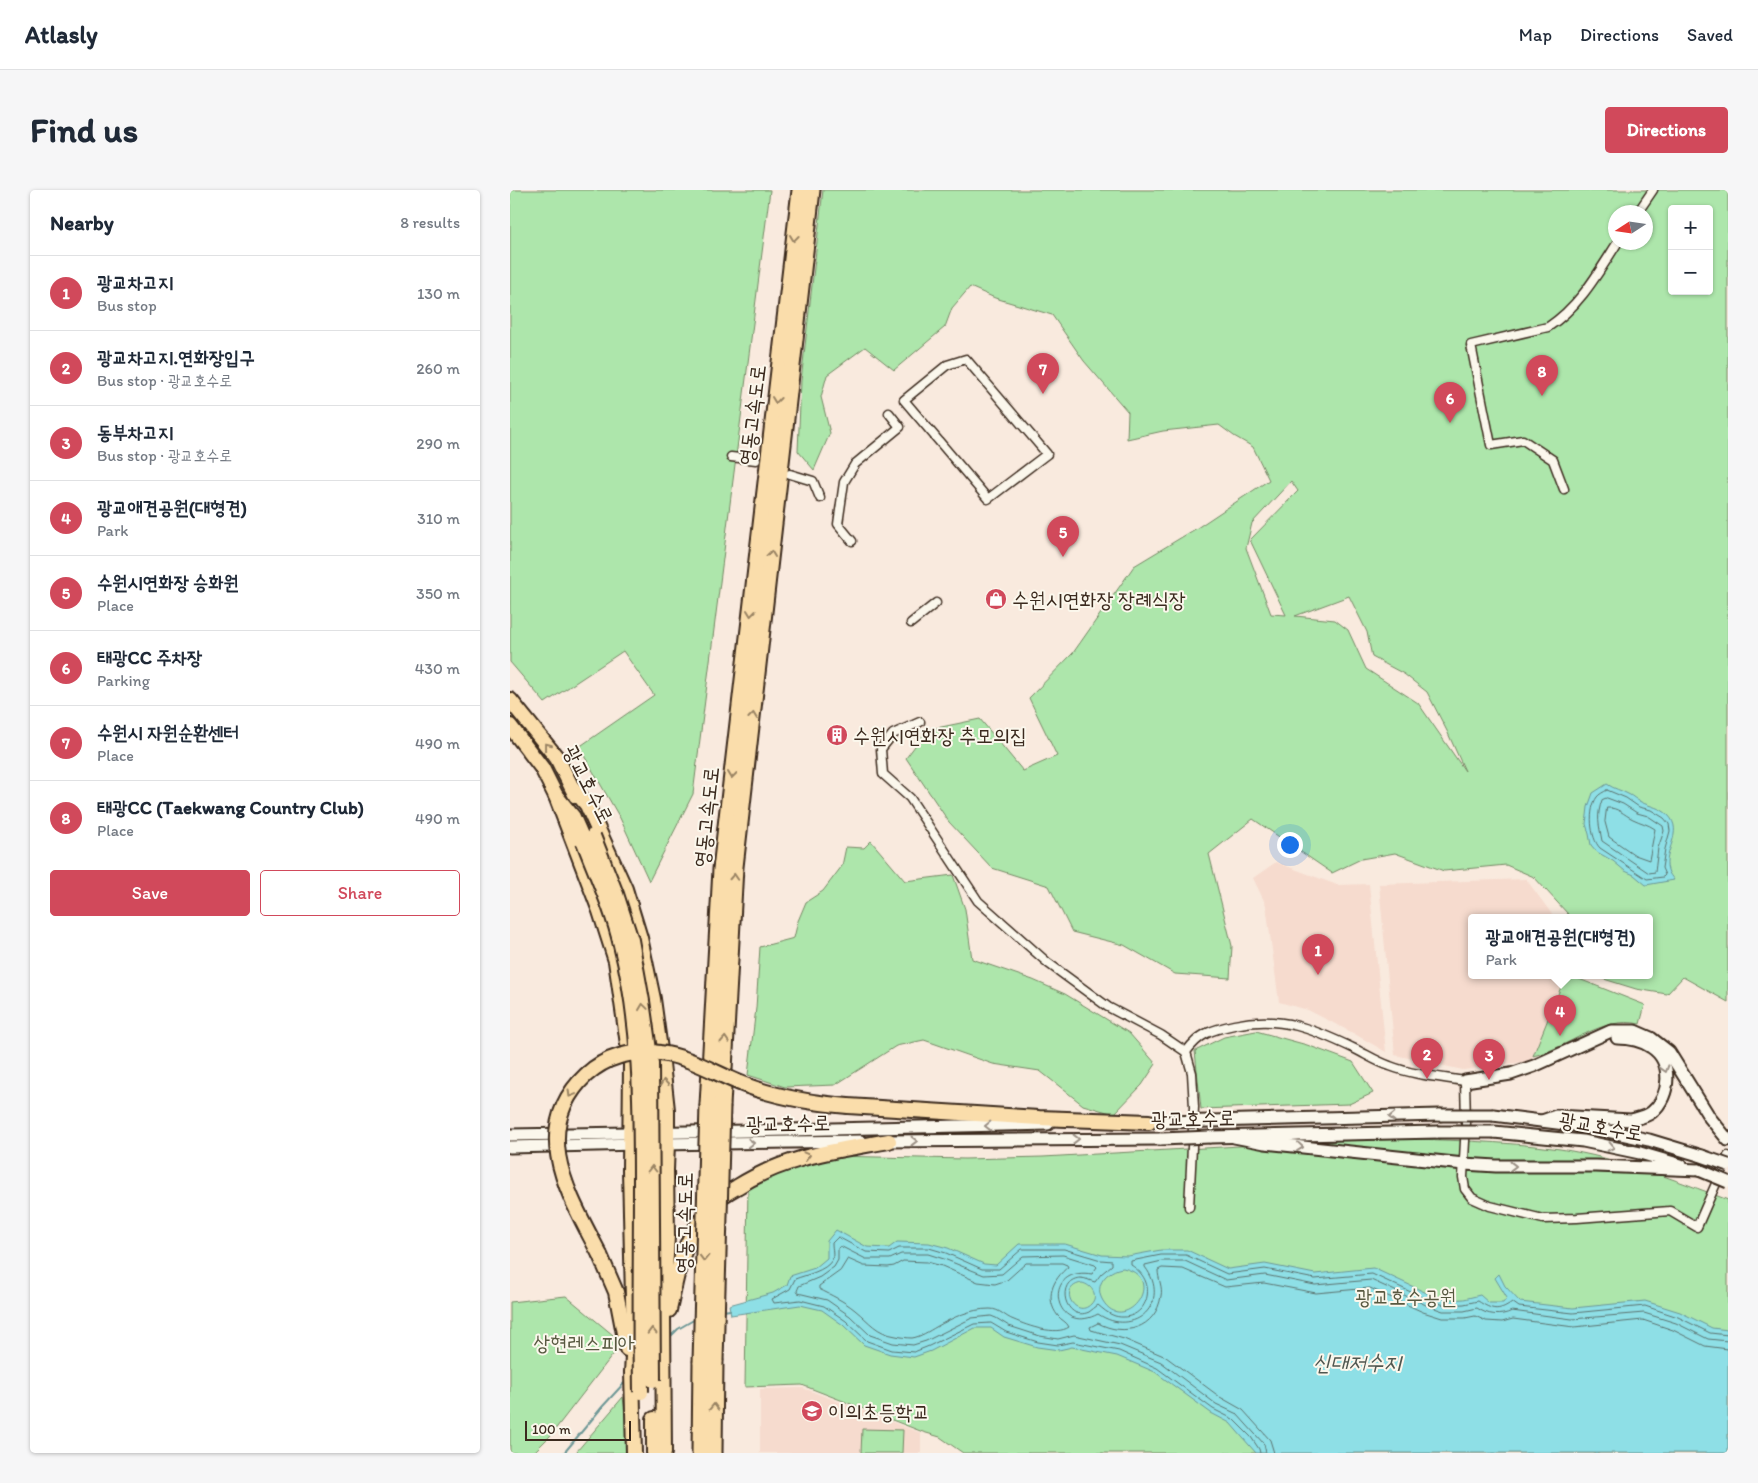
<!DOCTYPE html>
<html lang="en">
<head>
<meta charset="utf-8">
<style>
  :root { --surface:#fff; --page:#f6f6f7; --text:#1f2937; --muted:#747a83; --line:#e0e1e3; --accent:#d1495b }
  body { margin:0; font-family:Itim,"Poor Story",sans-serif; background:var(--page); color:var(--text) }
  .controls { position:absolute; right:15px; top:15px; display:grid; overflow:hidden; border-radius:5px; box-shadow:0 1px 4px #0004 }
  .controls button { width:45px; height:45px; display:grid; place-items:center; padding:0; border:0; border-bottom:1px solid var(--line); background:var(--surface); color:var(--text); font:25px sans-serif }
  .compass { position:absolute; left:1098px; top:15px; width:45px; height:45px; border-radius:50%; background:var(--surface); box-shadow:0 1px 4px #0004; rotate:258deg }
  .scale { position:absolute; left:15px; bottom:12px; width:106px; box-sizing:border-box; padding-left:5px; border:2px solid #3b2a1e; border-top:0; font-size:14px; line-height:18px; white-space:nowrap; color:#3b2a1e; -webkit-text-stroke:4px #fbf7ec; paint-order:stroke }
  .you { position:absolute; left:779px; top:654px; width:18px; height:18px; margin:-12px; border:4px solid #fff; border-radius:50%; background:#1a73e8; box-shadow:0 0 0 8px #1a73e833 }
  .badge { display:grid; place-items:center; width:32px; height:32px; border-radius:50%; background:var(--accent); color:#fff; font-size:16px; font-weight:700 }
  .pin { position:absolute; translate:-50% -41px; filter:drop-shadow(0 1px 2px #0008) }
  .pin::after { content:''; position:absolute; top:26px; width:18px; height:15px; background:inherit; clip-path:polygon(0 0,100% 0,50% 100%) }
  .popup { position:absolute; left:958px; top:724px; width:185px; height:65px; box-sizing:border-box; display:grid; place-content:center; border-radius:5px; background:var(--surface); filter:drop-shadow(0 1px 4px #0005); font-size:16px; white-space:nowrap; color:var(--muted) }
  .popup b { font-size:19px; color:var(--text) }
  .popup::after { content:''; position:absolute; left:50%; top:100%; margin-left:-10px; border:10px solid transparent; border-top-color:var(--surface) }
  .list { margin:0; padding:0; list-style:none }
  h2 { display:flex; justify-content:space-between; align-items:center; height:65px; margin:0; padding:0 20px; font-size:21px }
  h2 small { font-size:16px; font-weight:400; color:var(--muted) }
  .list li { display:grid; grid-template-columns:32px 1fr auto; gap:15px; align-items:center; box-sizing:border-box; height:75px; padding:0 20px; border-top:1px solid var(--line) }
  .list b { display:block; font-size:19px; white-space:nowrap }
  .list p { margin:0; font-size:16px; white-space:nowrap; color:var(--muted) }
  .list em { font-size:16px; font-style:normal; color:var(--muted) }
  .actions { display:flex; gap:10px; padding:15px 20px }
  .actions a { flex:1; padding:11px 0; border:1px solid var(--accent); border-radius:5px; text-align:center; font-size:18px; color:var(--accent) }
  .actions .main { background:var(--accent); color:#fff }
  .map { position:relative; flex:none; width:1218px; height:1263px; overflow:hidden; border-radius:5px }
  header { display:flex; align-items:center; gap:30px; box-sizing:border-box; height:70px; padding:0 25px; background:var(--surface); border-bottom:1px solid var(--line) }
  header strong { font-size:24px }
  nav { display:flex; gap:28px; margin-inline-start:auto; font-size:18px }
  .intro { display:flex; align-items:center; justify-content:space-between; box-sizing:border-box; height:120px; padding:0 30px }
  h1 { margin:0; font-size:35px }
  .button { padding:12px 22px; border-radius:5px; background:var(--accent); color:#fff; font-size:18px; font-weight:700 }
  main { display:flex; gap:30px; padding:0 30px }
  aside { flex:1; background:var(--surface); border-radius:5px; box-shadow:0 1px 4px #0004 }
  .map>svg:first-child { display:block }
  .built { fill:#f6dbce }
  .green { fill:#ade6ab; stroke:#748864; fill-rule:evenodd }
  .water { fill:#8edfe6; stroke:#6d9796; fill-rule:evenodd }
  .lines { fill:none; stroke-linecap:round; stroke-linejoin:round }
  .shore { stroke:#5c726e; stroke-width:1 }
  .stream { stroke:#6d9796; stroke-width:2 }
  .minor-casing { stroke:#3b2a1e; stroke-width:11 }
  .secondary-casing { stroke:#3b2a1e; stroke-width:15 }
  .trunk-casing { stroke:#3b2a1e; stroke-width:18 }
  .motorway-casing { stroke:#3b2a1e; stroke-width:19 }
  .minor { stroke:#fbf7ec; stroke-width:8 }
  .secondary { stroke:#fbf7ec; stroke-width:11 }
  .trunk { stroke:#faddab; stroke-width:14 }
  .motorway { stroke:#faddab; stroke-width:15 }
  .secondary-bridge-casing { stroke:#3b2a1e; stroke-width:15; stroke-linecap:butt }
  .trunk-bridge-casing { stroke:#3b2a1e; stroke-width:18; stroke-linecap:butt }
  .motorway-bridge-casing { stroke:#3b2a1e; stroke-width:19; stroke-linecap:butt }
  .secondary-bridge { stroke:#fbf7ec; stroke-width:11 }
  .trunk-bridge { stroke:#faddab; stroke-width:14 }
  .motorway-bridge { stroke:#faddab; stroke-width:15 }
  .oneway { stroke:#9a8464 }
  .oneway2 { stroke:#9b9085 }
  .labels { text-anchor:middle; dominant-baseline:central; stroke-width:4; stroke-linejoin:round; paint-order:stroke }
  .street-label { font-size:21px; fill:#3b2a1e; stroke:#fbf7ec }
  .poi-label { font-size:21px; fill:#3b2a1e; stroke:#fbf7ec; text-anchor:start }
  .park-label { font-size:21px; fill:#585941; stroke:#fbf7ec }
  .water-label { font-size:22px; font-style:italic; fill:#505750; stroke:#fbf7ec }
</style>
</head>
<body>
<header>
<strong>Atlasly</strong>
<nav><a>Map</a><a>Directions</a><a>Saved</a></nav>
</header>
<div class="intro"><h1>Find us</h1><a class="button">Directions</a></div>
<main>
<aside>
<h2>Nearby<small>8 results</small></h2>
<ul class="list">
<li><span class="badge">1</span><div><b>광교차고지</b><p>Bus stop</p></div><em>130 m</em></li>
<li><span class="badge">2</span><div><b>광교차고지.연화장입구</b><p>Bus stop · 광교호수로</p></div><em>260 m</em></li>
<li><span class="badge">3</span><div><b>동부차고지</b><p>Bus stop · 광교호수로</p></div><em>290 m</em></li>
<li><span class="badge">4</span><div><b>광교애견공원(대형견)</b><p>Park</p></div><em>310 m</em></li>
<li><span class="badge">5</span><div><b>수원시연화장 승화원</b><p>Place</p></div><em>350 m</em></li>
<li><span class="badge">6</span><div><b>태광CC 주차장</b><p>Parking</p></div><em>430 m</em></li>
<li><span class="badge">7</span><div><b>수원시 자원순환센터</b><p>Place</p></div><em>490 m</em></li>
<li><span class="badge">8</span><div><b>태광CC (Taekwang Country Club)</b><p>Place</p></div><em>490 m</em></li>
</ul>
<div class="actions"><a class="main">Save</a><a>Share</a></div>
</aside>
<div class="map">
<svg width="1218" height="1263" viewBox="0 0 1218 1263">
  <rect width="100%" height="100%" fill="#f9eade"/>
  <filter id="ink" filterUnits="userSpaceOnUse"><feTurbulence type="fractalNoise" baseFrequency=".02" numOctaves="2"/><feDisplacementMap in="SourceGraphic" scale="10" xChannelSelector="R" yChannelSelector="G"/><feConvolveMatrix kernelMatrix="1 2 1 2 8 2 1 2 1" color-interpolation-filters="sRGB"/></filter>
  <g filter="url(#ink)">
    <g class="built">
      <path d="M766,672L827,695L859,694L876,862L843,843L798,820L769,812L756,715L743,688Z"/>
      <path d="M1016,689L1044,727H961V785H1055L1021,871L953,880L885,865L869,694Z"/>
      <path d="M293,1198L411,1243V1263H250V1199Z"/>
    </g>
    <g class="green">
      <path d="M0,0H260L183,604L139,691L110,628L69,557L144,505L113,461L35,513L0,472Z"/>
      <path d="M313,0H1218V812L1173,787L1157,804L1126,799L1081,785H1139V727H1059L1058,724L1024,687L996,675L934,681L885,663L851,669L822,683L743,629L699,664L722,756L720,788L665,784L614,755L562,742L539,696L482,678L439,632L396,568L417,540L470,529L513,581L547,566L519,508L563,463L624,376L687,338L759,290L743,257L724,246L709,235L653,241L617,249L618,222L574,171L542,125L485,108L460,97L442,118L435,137L384,180L355,157L317,185L311,207L320,243L304,280L288,261L291,191ZM1162,19H1199V101H1162ZM1106,22H1136V52H1106ZM781,291L788,301L740,350L776,425L761,424L736,358L742,333ZM839,406L857,442L862,467L894,484L917,502L937,541L955,581L908,513L856,479L838,440L825,430L785,426Z"/>
      <path d="M361,651L395,691L443,685L455,719L462,769L523,790L555,804L619,843L646,874L632,895L604,924L573,915L530,881L483,874L414,850L386,856L325,895L275,897L238,885L246,818L250,757L284,748L288,731L296,712L313,701L332,676L336,657L354,658Z"/>
      <path d="M1055,787H1064L1135,815L1130,834C1091,825 1059,858 1023,866Z"/>
      <path d="M746,841L797,855L843,872L863,903L839,914L691,919L685,861L714,847Z"/>
      <path d="M874,948C933,950 992,951 1050,959C1107,968 1164,989 1218,1010V1263H453L430,1247L413,1242L292,1195L235,1197L238,995L268,980L323,966L455,969L533,967Z"/>
      <path d="M56,1106L103,1145L105,1162L40,1246L23,1263H0V1112Z"/>
      <path d="M113,1207L120,1263H67V1261Z"/>
      <path d="M352,1239L393,1240L392,1263H351Z"/>
    </g>
    <g class="water">
      <path d="M1097,594C1104,599 1111,600 1118,604C1123,606 1126,610 1131,612C1141,617 1150,617 1158,625C1175,642 1152,662 1158,680C1159,684 1162,687 1164,690L1136,695L1124,685L1115,681L1103,671L1087,662L1081,655L1079,644L1076,634L1078,617L1083,603Z"/>
      <path d="M326,1040L357,1057L379,1058L387,1052L419,1053L438,1058L474,1074L486,1075L509,1054H555L592,1065L618,1066L651,1060H677L718,1079L755,1074L805,1084L863,1078L921,1105L936,1110L954,1109L970,1105L979,1113H993L997,1108L985,1088L989,1084L995,1096L1010,1112L1063,1118L1135,1111L1170,1122L1202,1138L1218,1140V1263H746L720,1233L701,1223L645,1182L607,1166L562,1157L549,1160L527,1157L494,1147L481,1138H465L421,1161L404,1167L380,1164L354,1155L333,1135L312,1120L290,1115L221,1125L219,1115L263,1103L277,1095L280,1086L305,1078L317,1068V1051ZM613,1078C659,1088 614,1146 593,1111C583,1095 597,1080 613,1078ZM572,1093C582,1095 589,1106 581,1114C566,1130 546,1097 572,1093Z"/>
    </g>
    <g class="lines">
      <g class="shore">
        <path d="M1097,600L1116,608L1129,617L1141,620L1154,628L1159,634L1160,641L1155,659L1152,678L1155,685L1153,687L1137,689L1090,658C1080,648 1078,619 1087,607C1089,604 1094,602 1097,600Z"/>
        <path d="M1097,608L1113,614L1127,623L1138,626L1153,636L1154,641L1148,658L1145,682L1139,683L1092,651C1089,634 1086,627 1092,610Z"/>
        <path d="M1097,618C1108,617 1114,625 1123,629C1131,633 1138,634 1145,639L1139,670L1125,665L1099,647L1095,632Z"/>
        <path d="M338,1069L354,1076L378,1077L384,1076L393,1071L417,1072L432,1076L468,1092L485,1094L497,1090L516,1073H552L557,1075L558,1077C543,1089 534,1108 548,1126C551,1130 557,1132 559,1137C546,1146 518,1136 504,1130C495,1127 490,1119 480,1119C460,1119 444,1127 426,1137C419,1141 410,1147 402,1148C397,1148 391,1147 386,1146C366,1143 360,1132 345,1120C334,1111 321,1105 309,1099V1096L330,1081Z"/>
        <path d="M750,1263L749,1259L741,1247L723,1229L703,1219L647,1178L609,1161L563,1152L548,1155L528,1152L496,1142L481,1133L464,1134L419,1156L404,1162L382,1160L357,1151L336,1131L314,1116L290,1110L264,1113L262,1109L280,1099L285,1089C295,1085 316,1081 322,1070C324,1066 322,1058 322,1053L328,1047L356,1062L379,1063L389,1058H419L436,1063L472,1079H489L512,1059H554L591,1070L602,1071V1075L591,1084L585,1092C580,1091 576,1088 570,1088C544,1090 555,1133 579,1122C582,1120 585,1117 588,1115C593,1119 598,1124 605,1126C635,1134 652,1094 621,1075V1071L651,1065H676L717,1084L755,1079L805,1089L862,1084L918,1110L935,1115L954,1114L968,1111C982,1120 988,1122 1002,1112L1009,1117L1063,1123L1135,1116L1168,1127L1200,1143L1218,1145"/>
        <path d="M756,1263L754,1254L727,1224L706,1214L651,1172L610,1155L564,1145L548,1149L530,1146L499,1136L486,1128L481,1126L462,1128L416,1151L403,1155L383,1153L360,1145L340,1126L317,1110L288,1103L287,1101L289,1096L310,1087L324,1077L328,1070V1058L330,1056L356,1069H380L391,1064H418L434,1069L474,1085L492,1084L513,1066L553,1065L585,1075L587,1077L582,1084C530,1075 543,1148 588,1124C625,1149 662,1112 635,1077V1075L652,1071H675L716,1090L755,1085L805,1095L861,1090L916,1115L933,1121H954L967,1118C977,1125 990,1127 1002,1121L1062,1129L1134,1123L1166,1133L1198,1149L1218,1151"/>
        <path d="M764,1263L760,1250L733,1220L710,1207L656,1167L614,1149L581,1140L580,1137L588,1133C614,1147 646,1139 651,1106C653,1097 648,1089 648,1080L652,1078L673,1079L715,1097L754,1093L806,1103L860,1098L913,1122L932,1128H955L965,1126L976,1131L992,1132L1003,1129L1064,1137L1133,1130L1163,1140L1195,1156L1218,1159"/>
      </g>
      <g class="stream">
        <path d="M213,1121L220,1120"/>
        <path d="M158,1149L168,1139L187,1128"/>
        <path d="M54,1263L93,1216L116,1191"/>
      </g>
      <g class="minor-casing">
        <g id="minor">
          <path d="M1128,22L1143,0"/>
          <path d="M456,169L537,264L478,309L394,210L437,175Z"/>
          <path d="M221,267L246,270"/>
          <path d="M280,284L303,291L310,308"/>
          <path d="M1054,299L1043,270L1013,250L981,255L961,155L1038,137C1070,116 1088,83 1108,52"/>
          <path d="M342,351L328,334L334,292L345,274L390,237L379,223"/>
          <path d="M401,433L426,413"/>
          <path d="M410,532L383,544L371,559L373,584L400,608L468,711L538,773L598,817L651,845L676,862L682,883L684,917L679,1017"/>
          <path d="M676,862C690,843 701,840 724,835C772,825 803,839 845,859C857,865 868,872 880,876C903,885 930,887 955,891L956,933L953,987L955,999L962,1008L980,1016L1033,1029L1067,1028L1160,1021L1187,1037L1218,966"/>
        </g>
      </g>
      <g class="secondary-casing">
        <g id="secondary">
          <path d="M955,891L1001,884L1024,876L1101,841H1125L1141,848L1159,862L1200,928L1218,950"/>
          <path d="M983,925L1079,937L1139,950L1192,966"/>
          <path d="M701,931L930,925"/>
          <path d="M1032,931L1046,926L1121,930C1128,928 1136,927 1142,922C1161,906 1163,871 1141,857C1131,850 1119,848 1107,848"/>
          <path d="M984,942L1073,951L1130,963L1171,975"/>
          <path d="M0,945L237,941L538,934"/>
          <path d="M700,947L928,942"/>
          <path d="M724,947L755,953L954,974L986,976H1086L1189,980"/>
          <path d="M372,951L651,949"/>
          <path d="M150,954L351,951"/>
          <path d="M0,957L129,954"/>
        </g>
      </g>
      <g class="trunk-casing">
        <g id="trunk">
          <path d="M0,510L47,568L66,606"/>
          <path d="M0,536L32,578L46,606L63,627L74,652"/>
          <path d="M63,598L77,615L115,699L130,748L143,809L152,874L157,920V953L156,980L157,1046L153,1122L154,1263"/>
          <path d="M46,606L90,721L106,771L121,875L120,980L124,1151L122,1182L124,1263"/>
          <path d="M338,916L529,928L639,932"/>
          <path d="M90,1065L106,1102L117,1159"/>
          <path d="M159,1120C164,1100 167,1076 176,1057C183,1042 191,1027 202,1015C209,1007 218,1002 227,997C276,966 324,961 379,951"/>
          <path d="M144,1229V1263"/>
        </g>
      </g>
      <g class="motorway-casing">
        <g id="motorway">
          <path d="M198,915L211,679L290,0"/>
          <path d="M212,916L225,677L302,0"/>
          <path d="M190,1263L191,1172"/>
          <path d="M204,1263L205,1171"/>
        </g>
      </g>
      <use href="#minor" class="minor"/>
      <use href="#secondary" class="secondary"/>
      <use href="#trunk" class="trunk"/>
      <use href="#motorway" class="motorway"/>
      <g class="secondary-bridge-casing">
        <g id="secondary-bridge">
          <path d="M930,925H983"/>
          <path d="M650,932L701,931"/>
          <path d="M928,942H984"/>
          <path d="M651,949L700,947"/>
          <path d="M1192,966L1218,975"/>
          <path d="M1189,980L1218,992"/>
        </g>
      </g>
      <g class="trunk-bridge-casing">
        <g id="trunk-bridge">
          <path d="M83,646L106,704L121,750L132,811L141,874L143,1190"/>
          <path d="M74,652C87,686 103,720 111,755C131,833 131,914 131,993C131,1063 130,1133 131,1202"/>
          <path d="M90,1065C61,1008 17,941 76,885C95,867 124,859 150,863C181,867 206,884 235,895C269,908 302,913 338,916"/>
        </g>
      </g>
      <g class="motorway-bridge-casing">
        <g id="motorway-bridge">
          <path d="M205,1171L212,916"/>
          <path d="M191,1172L198,915"/>
        </g>
      </g>
      <use href="#secondary-bridge" class="secondary-bridge"/>
      <use href="#trunk-bridge" class="trunk-bridge"/>
      <use href="#motorway-bridge" class="motorway-bridge"/>
    </g>
    <defs><path id="oneway-chevron" d="M-2-3.5L2.5 0L-2 3.5" fill="none" stroke-width="1.6" stroke-linecap="round" stroke-linejoin="round" transform="scale(1.25)"/></defs>
    <g class="oneway">
      <use href="#oneway-chevron" transform="translate(284 48) rotate(97)"/>
      <use href="#oneway-chevron" transform="translate(266 210) rotate(97)"/>
      <use href="#oneway-chevron" transform="translate(261 364) rotate(-84)"/>
      <use href="#oneway-chevron" transform="translate(241 423) rotate(97)"/>
      <use href="#oneway-chevron" transform="translate(243 526) rotate(-83)"/>
      <use href="#oneway-chevron" transform="translate(37 556) rotate(-128)"/>
      <use href="#oneway-chevron" transform="translate(222 585) rotate(97)"/>
      <use href="#oneway-chevron" transform="translate(224 687) rotate(-87)"/>
      <use href="#oneway-chevron" transform="translate(133 817) rotate(-98)"/>
      <use href="#oneway-chevron" transform="translate(215 850) rotate(-87)"/>
      <use href="#oneway-chevron" transform="translate(154 893) rotate(-96)"/>
      <use href="#oneway-chevron" transform="translate(61 904) rotate(121)"/>
      <use href="#oneway-chevron" transform="translate(297 966) rotate(-15)"/>
      <use href="#oneway-chevron" transform="translate(142 979) rotate(-90)"/>
      <use href="#oneway-chevron" transform="translate(194 1068) rotate(91)"/>
      <use href="#oneway-chevron" transform="translate(142 1141) rotate(-91)"/>
      <use href="#oneway-chevron" transform="translate(204 1217) rotate(-89)"/>
    </g>
    <g class="oneway2">
      <use href="#oneway-chevron" transform="translate(1155 879) rotate(73)"/>
      <use href="#oneway-chevron" transform="translate(882 927) rotate(178)"/>
      <use href="#oneway-chevron" transform="translate(478 936) rotate(179)"/>
      <use href="#oneway-chevron" transform="translate(566 949)"/>
      <use href="#oneway-chevron" transform="translate(404 951)"/>
      <use href="#oneway-chevron" transform="translate(241 953) rotate(-1)"/>
      <use href="#oneway-chevron" transform="translate(790 957) rotate(6)"/>
      <use href="#oneway-chevron" transform="translate(1101 957) rotate(12)"/>
      <use href="#oneway-chevron" transform="translate(1003 976)"/>
    </g>
  </g>
  <defs>
    <g id="shop-disc" transform="scale(1.125)"><circle r="9.5" fill="#d1495b" stroke="#fbf7ec"/><path d="M-5-2.5h2.3a2.7 3.5 0 0 1 5.4 0H5L5.5 6h-11ZM-1.5-2.5h3a1.5 2.3 0 0 0-3 0Z" fill="#fff"/></g>
    <g id="building-disc" transform="scale(1.125)"><circle r="9.5" fill="#d1495b" stroke="#fbf7ec"/><path d="M-4-6H4V6H1V3H-1V6H-4ZM-2.5-4.3h1.7v1.8h-1.7ZM.8-4.3h1.7v1.8H.8ZM-2.5-1h1.7V.8h-1.7ZM.8-1h1.7V.8H.8Z" fill="#fff"/></g>
    <g id="school-disc" transform="scale(1.125)"><circle r="9.5" fill="#d1495b" stroke="#fbf7ec"/><path d="M0-5L7-2L0 1L-7-2ZM-4 1L0 2.5L4 1V4Q0 6-4 4Z" fill="#fff"/></g>
  </defs>
  <g fill-rule="evenodd">
    <use href="#shop-disc" x="486" y="409"/>
    <use href="#building-disc" x="327" y="545"/>
    <use href="#school-disc" x="302" y="1221"/>
  </g>
  <g class="labels">
    <g class="street-label">
      <text transform="translate(242 225) rotate(-83)">영동고속도로</text>
      <text transform="translate(79 594) rotate(63)">광교호수로</text>
      <text transform="translate(196 627) rotate(-84)">영동고속도로</text>
      <text transform="translate(683 928) rotate(-1)">광교호수로</text>
      <text transform="translate(278 933) rotate(-1)">광교호수로</text>
      <text transform="translate(1091 936) rotate(10)">광교호수로</text>
      <text transform="translate(174 1033) rotate(-89)">영동고속도로</text>
    </g>
    <g class="poi-label">
      <text x="502" y="409">수원시연화장 장례식장</text>
      <text x="343" y="545">수원시연화장 추모의집</text>
      <text x="318" y="1221">이의초등학교</text>
    </g>
    <g class="park-label">
      <text x="896" y="1106">광교호수공원</text>
      <text x="74" y="1152">상현레스피아</text>
    </g>
    <g class="water-label">
      <text x="847" y="1172">신대저수지</text>
    </g>
  </g>
</svg>
<div class="controls">
<button>+</button>
<button>−</button>
</div>
<svg class="compass" viewBox="-18 -18 36 36"><path d="M0-13l5 13h-10z" fill="#e53935"/><path d="M0 13l5-13h-10z" fill="#747a83"/></svg>
<div class="scale">100 m</div>
<div class="you"></div>
<div class="pin badge" style="left:808px;top:785px">1</div>
<div class="pin badge" style="left:917px;top:889px">2</div>
<div class="pin badge" style="left:979px;top:890px">3</div>
<div class="pin badge" style="left:1050px;top:846px">4</div>
<div class="popup"><b>광교애견공원(대형견)</b>Park</div>
<div class="pin badge" style="left:553px;top:367px">5</div>
<div class="pin badge" style="left:940px;top:233px">6</div>
<div class="pin badge" style="left:533px;top:204px">7</div>
<div class="pin badge" style="left:1032px;top:206px">8</div>
</div>
</main>
</body>
</html>
